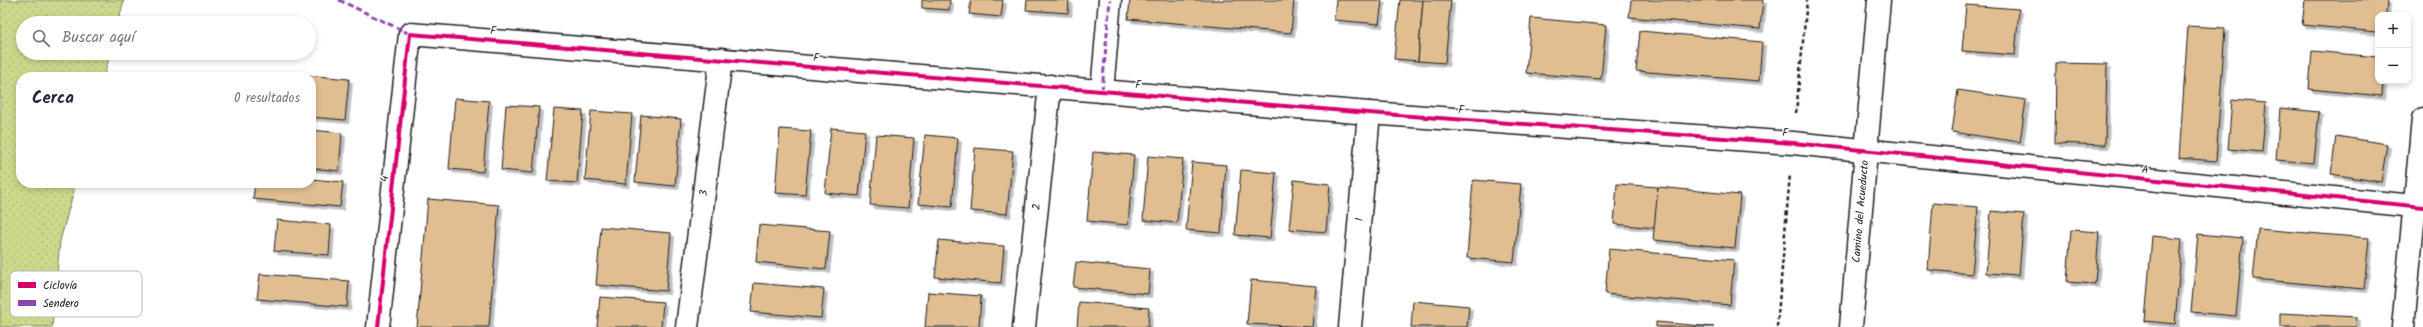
<!DOCTYPE html>
<html lang="es">
<head>
<meta charset="utf-8">
<style>
  :root { --surface:#fff; --page:#f6f6f7; --text:#1f2937; --muted:#747a83; --line:#e0e1e3 }
  body { margin:0; font-family:Kalam,sans-serif; background:var(--page); color:var(--text) }
  .controls { position:absolute; right:12px; top:12px; display:grid; overflow:hidden; border-radius:8px; box-shadow:0 2px 6px #0003 }
  .controls button { width:36px; height:36px; display:grid; place-items:center; padding:0; border:0; border-bottom:1px solid var(--line); background:var(--surface); color:var(--text); font:20px sans-serif }
  .list { margin:0; padding:0; list-style:none }
  h2 { display:flex; justify-content:space-between; align-items:center; height:52px; margin:0; padding:0 16px; font-size:17px }
  h2 small { font-size:13px; font-weight:400; color:var(--muted) }
  .icon { flex:none; width:22px; height:22px; fill:none; stroke:currentColor; stroke-width:2; stroke-linecap:round; stroke-linejoin:round }
  .map { position:relative; flex:none; width:2423px; height:327px; overflow:hidden }
  .search { position:absolute; background:var(--surface); box-shadow:0 2px 6px #0003; left:16px; top:16px; width:300px; height:44px; display:flex; align-items:center; gap:10px; box-sizing:border-box; padding:0 14px; border-radius:22px; color:var(--muted); font-size:15px }
  .panel { position:absolute; background:var(--surface); box-shadow:0 2px 6px #0003; left:16px; top:72px; width:300px; height:116px; border-radius:16px }
  .map>svg:first-child { display:block }
  .grass { fill:url(#grass-dots); stroke:#747a54 }
  .building { fill:#e0be92; stroke:#1c1c1c; filter:url(#shadow) }
  .lines { fill:none; stroke-linecap:round; stroke-linejoin:round }
  .street-casing { stroke:#1c1c1c; stroke-width:25 }
  .secondary-casing { stroke:#1c1c1c; stroke-width:25 }
  .path { stroke:#1c1c1c; stroke-width:2.5; stroke-dasharray:4 3; stroke-linecap:butt }
  .street { stroke:#fff; stroke-width:22 }
  .secondary { stroke:#fff; stroke-width:22 }
  .quiet { stroke:#8e44ad; stroke-width:3; stroke-dasharray:6 3; stroke-linecap:butt }
  .cycleway-casing { stroke:#fff; stroke-width:6 }
  .cycleway { stroke:#d6006c; stroke-width:4 }
  .labels { text-anchor:middle; dominant-baseline:central; stroke-width:3; stroke-linejoin:round; paint-order:stroke }
  .street-label { font-size:11px; fill:#1c1c1c; stroke:#fff }
  .key { fill:#fff; stroke:#bbb; stroke-width:1 }
  .key-label { font-size:11px; fill:#1c1c1c }
</style>
</head>
<body>
<div class="map">
<svg width="2423" height="327" viewBox="0 0 2423 327">
  <defs>
    <pattern id="grass-dots" width="8" height="8" patternUnits="userSpaceOnUse"><rect width="8" height="8" fill="#cbd98c"/><path d="M2 2h.1M6 6h.1" fill="none" stroke="#aeba78" stroke-width="1.8" stroke-linecap="round"/></pattern>
    <filter id="shadow"><feDropShadow dx="3.5" dy="3.5" stdDeviation="0" flood-color="#0004"/></filter>
  </defs>
  <rect width="100%" height="100%" fill="#fff"/>
  <filter id="ink" filterUnits="userSpaceOnUse"><feTurbulence type="fractalNoise" baseFrequency=".025" numOctaves="2"/><feDisplacementMap in="SourceGraphic" scale="8" xChannelSelector="R" yChannelSelector="G"/><feConvolveMatrix kernelMatrix="1 2 1 2 8 2 1 2 1" color-interpolation-filters="sRGB"/></filter>
  <g filter="url(#ink)">
    <path class="grass" d="M0,0H124L118,23H23V53H110L104,77H21V183H76L60,241L52,327H0Z"/>
    <g class="building">
      <path d="M922,0H950L949,10L922,8Z"/>
      <path d="M971,0H1003L1001,17L969,14Z"/>
      <path d="M1027,0H1069L1068,13L1026,10Z"/>
      <path d="M1130,0H1294L1291,33L1128,19Z"/>
      <path d="M1336,0H1382L1379,24L1334,20Z"/>
      <path d="M1400,0H1423L1418,61L1394,59Z"/>
      <path d="M1423,0H1451L1445,63L1418,61Z"/>
      <path d="M1631,0H1763L1760,29L1629,17Z"/>
      <path d="M2305,0H2387L2386,15H2378V32L2302,25Z"/>
      <path d="M1966,5L2019,9L2015,55L1962,51Z"/>
      <path d="M1531,18L1606,25L1601,79L1526,73Z"/>
      <path d="M2188,26L2225,28L2216,161L2179,158Z"/>
      <path d="M1640,31L1762,42L1759,81L1636,71Z"/>
      <path d="M2312,51L2378,57V81H2383L2382,96L2309,89Z"/>
      <path d="M2056,63L2107,64L2105,145L2055,143Z"/>
      <path d="M296,74L349,79L345,120L311,117V77H296Z"/>
      <path d="M1958,90L2026,100L2020,142L1952,132Z"/>
      <path d="M455,98L489,101L483,172L449,169Z"/>
      <path d="M2232,100L2266,103L2262,152L2228,149Z"/>
      <path d="M506,105L539,107L533,173L501,170Z"/>
      <path d="M2280,108L2319,112L2314,163L2276,160Z"/>
      <path d="M554,109L583,111L577,183L547,181Z"/>
      <path d="M591,111L632,114L626,184L585,180Z"/>
      <path d="M641,115L681,119L675,186L635,182Z"/>
      <path d="M831,128L865,131L859,196L825,193Z"/>
      <path d="M780,129L811,131L805,195L775,193Z"/>
      <path d="M311,130L342,133L339,171L311,168Z"/>
      <path d="M876,135L914,138L908,208L870,205Z"/>
      <path d="M925,135L958,138L952,207L918,204Z"/>
      <path d="M2336,136L2387,144L2381,182L2331,174Z"/>
      <path d="M975,148L1013,151L1007,214L970,211Z"/>
      <path d="M1093,152L1134,155L1128,225L1087,221Z"/>
      <path d="M1148,156L1183,159L1177,223L1143,220Z"/>
      <path d="M1192,162L1226,165L1221,233L1186,230Z"/>
      <path d="M1241,170L1276,173L1270,238L1235,235Z"/>
      <path d="M311,179L343,182L340,207L253,199L255,183H311Z"/>
      <path d="M1294,180L1330,184L1326,232L1289,229Z"/>
      <path d="M1473,180L1521,184L1514,262L1467,258Z"/>
      <path d="M1617,184L1658,187L1655,228L1614,224Z"/>
      <path d="M1658,187L1740,195L1735,248L1653,240Z"/>
      <path d="M428,199L499,205L489,327H417Z"/>
      <path d="M1933,203L1978,207L1972,274L1928,270Z"/>
      <path d="M1991,211L2024,214L2019,275L1986,273Z"/>
      <path d="M277,220L331,225L329,255L274,251Z"/>
      <path d="M759,225L830,231L826,269L756,262Z"/>
      <path d="M601,227L671,233L666,291L596,285Z"/>
      <path d="M2258,229L2369,238L2364,289L2253,279Z"/>
      <path d="M2071,230L2099,232L2095,284L2067,282Z"/>
      <path d="M2198,234L2243,238L2236,316L2191,312Z"/>
      <path d="M2152,236L2182,239L2175,324L2145,321Z"/>
      <path d="M939,240L1004,246L1001,283L935,277Z"/>
      <path d="M1609,249L1734,260L1730,305L1605,294Z"/>
      <path d="M1076,262L1150,269L1148,294L1073,287Z"/>
      <path d="M260,274L349,281L347,307L257,299Z"/>
      <path d="M1251,280L1316,286L1312,327L1247,324Z"/>
      <path d="M754,283L824,289L821,318L751,312Z"/>
      <path d="M928,292L981,296L979,327H925Z"/>
      <path d="M600,297L663,302L661,327H597Z"/>
      <path d="M1413,301L1469,306L1467,327H1411Z"/>
      <path d="M1079,302L1149,308L1148,327H1077Z"/>
      <path d="M2280,313L2357,317L2356,327H2280Z"/>
      <path d="M1656,322L1714,327H1656Z"/>
    </g>
    <g class="lines">
      <g class="street-casing">
        <g id="street">
          <path d="M1102,91L1110,0"/>
          <path d="M378,327L410,34L1369,113L1793,143L2423,207"/>
          <path id="s1" d="M687,327L721,59"/>
          <path id="s2" d="M1024,327L1050,86"/>
          <path id="s3" d="M1350,327L1369,113"/>
          <path d="M2403,327L2423,119"/>
        </g>
      </g>
      <g class="secondary-casing">
        <g id="secondary">
          <path id="s4" d="M1851,327L1879,0"/>
        </g>
      </g>
      <g class="path">
        <path d="M1796,113L1807,0"/>
        <path d="M1777,327L1790,174"/>
      </g>
      <use href="#street" class="street"/>
      <use href="#secondary" class="secondary"/>
      <g class="quiet">
        <path d="M339,0L410,34"/>
        <path d="M1102,91L1110,0"/>
      </g>
      <g class="cycleway-casing">
        <path id="cycleway" d="M378,327L410,34L1369,113L1793,143L2423,207"/>
      </g>
      <use href="#cycleway" class="cycleway"/>
    </g>
  </g>
  <g class="labels">
    <g class="street-label">
      <text transform="translate(493 31) rotate(5)">F</text>
      <text transform="translate(816 58) rotate(5)">F</text>
      <text transform="translate(1138 85) rotate(5)">F</text>
      <text transform="translate(1461 110) rotate(4)">F</text>
      <text transform="translate(1785 133) rotate(4)">F</text>
      <text transform="translate(2145 170) rotate(6)">A</text>
      <text transform="translate(385 179) rotate(-84)">4</text>
      <text stroke="none"><textPath href="#s1" startOffset="135">3</textPath></text>
      <text stroke="none"><textPath href="#s2" startOffset="121">2</textPath></text>
      <text stroke="none"><textPath href="#s4" startOffset="116">Camino del Acueducto</textPath></text>
      <text stroke="none"><textPath href="#s3" startOffset="108">1</textPath></text>
    </g>
  </g>
  <rect x="10" y="271" width="132" height="46" rx="6" class="key"/>
  <rect x="18" y="282" width="18" height="6" fill="#d6006c"/>
  <rect x="18" y="300" width="18" height="6" fill="#8e44ad"/>
  <g class="key-label">
    <text x="43" y="289">Ciclovía</text>
    <text x="43" y="307">Sendero</text>
  </g>
</svg>
<div class="controls">
<button>+</button>
<button>−</button>
</div>
<div class="search"><svg class="icon" aria-label="search" viewBox="0 0 24 24"><circle cx="10" cy="10" r="6"/><path d="M15 15l6 6"/></svg>Buscar aquí</div>
<section class="panel">
<h2>Cerca<small>0 resultados</small></h2>
<ul class="list">
</ul>
</section>
</div>
</body>
</html>
